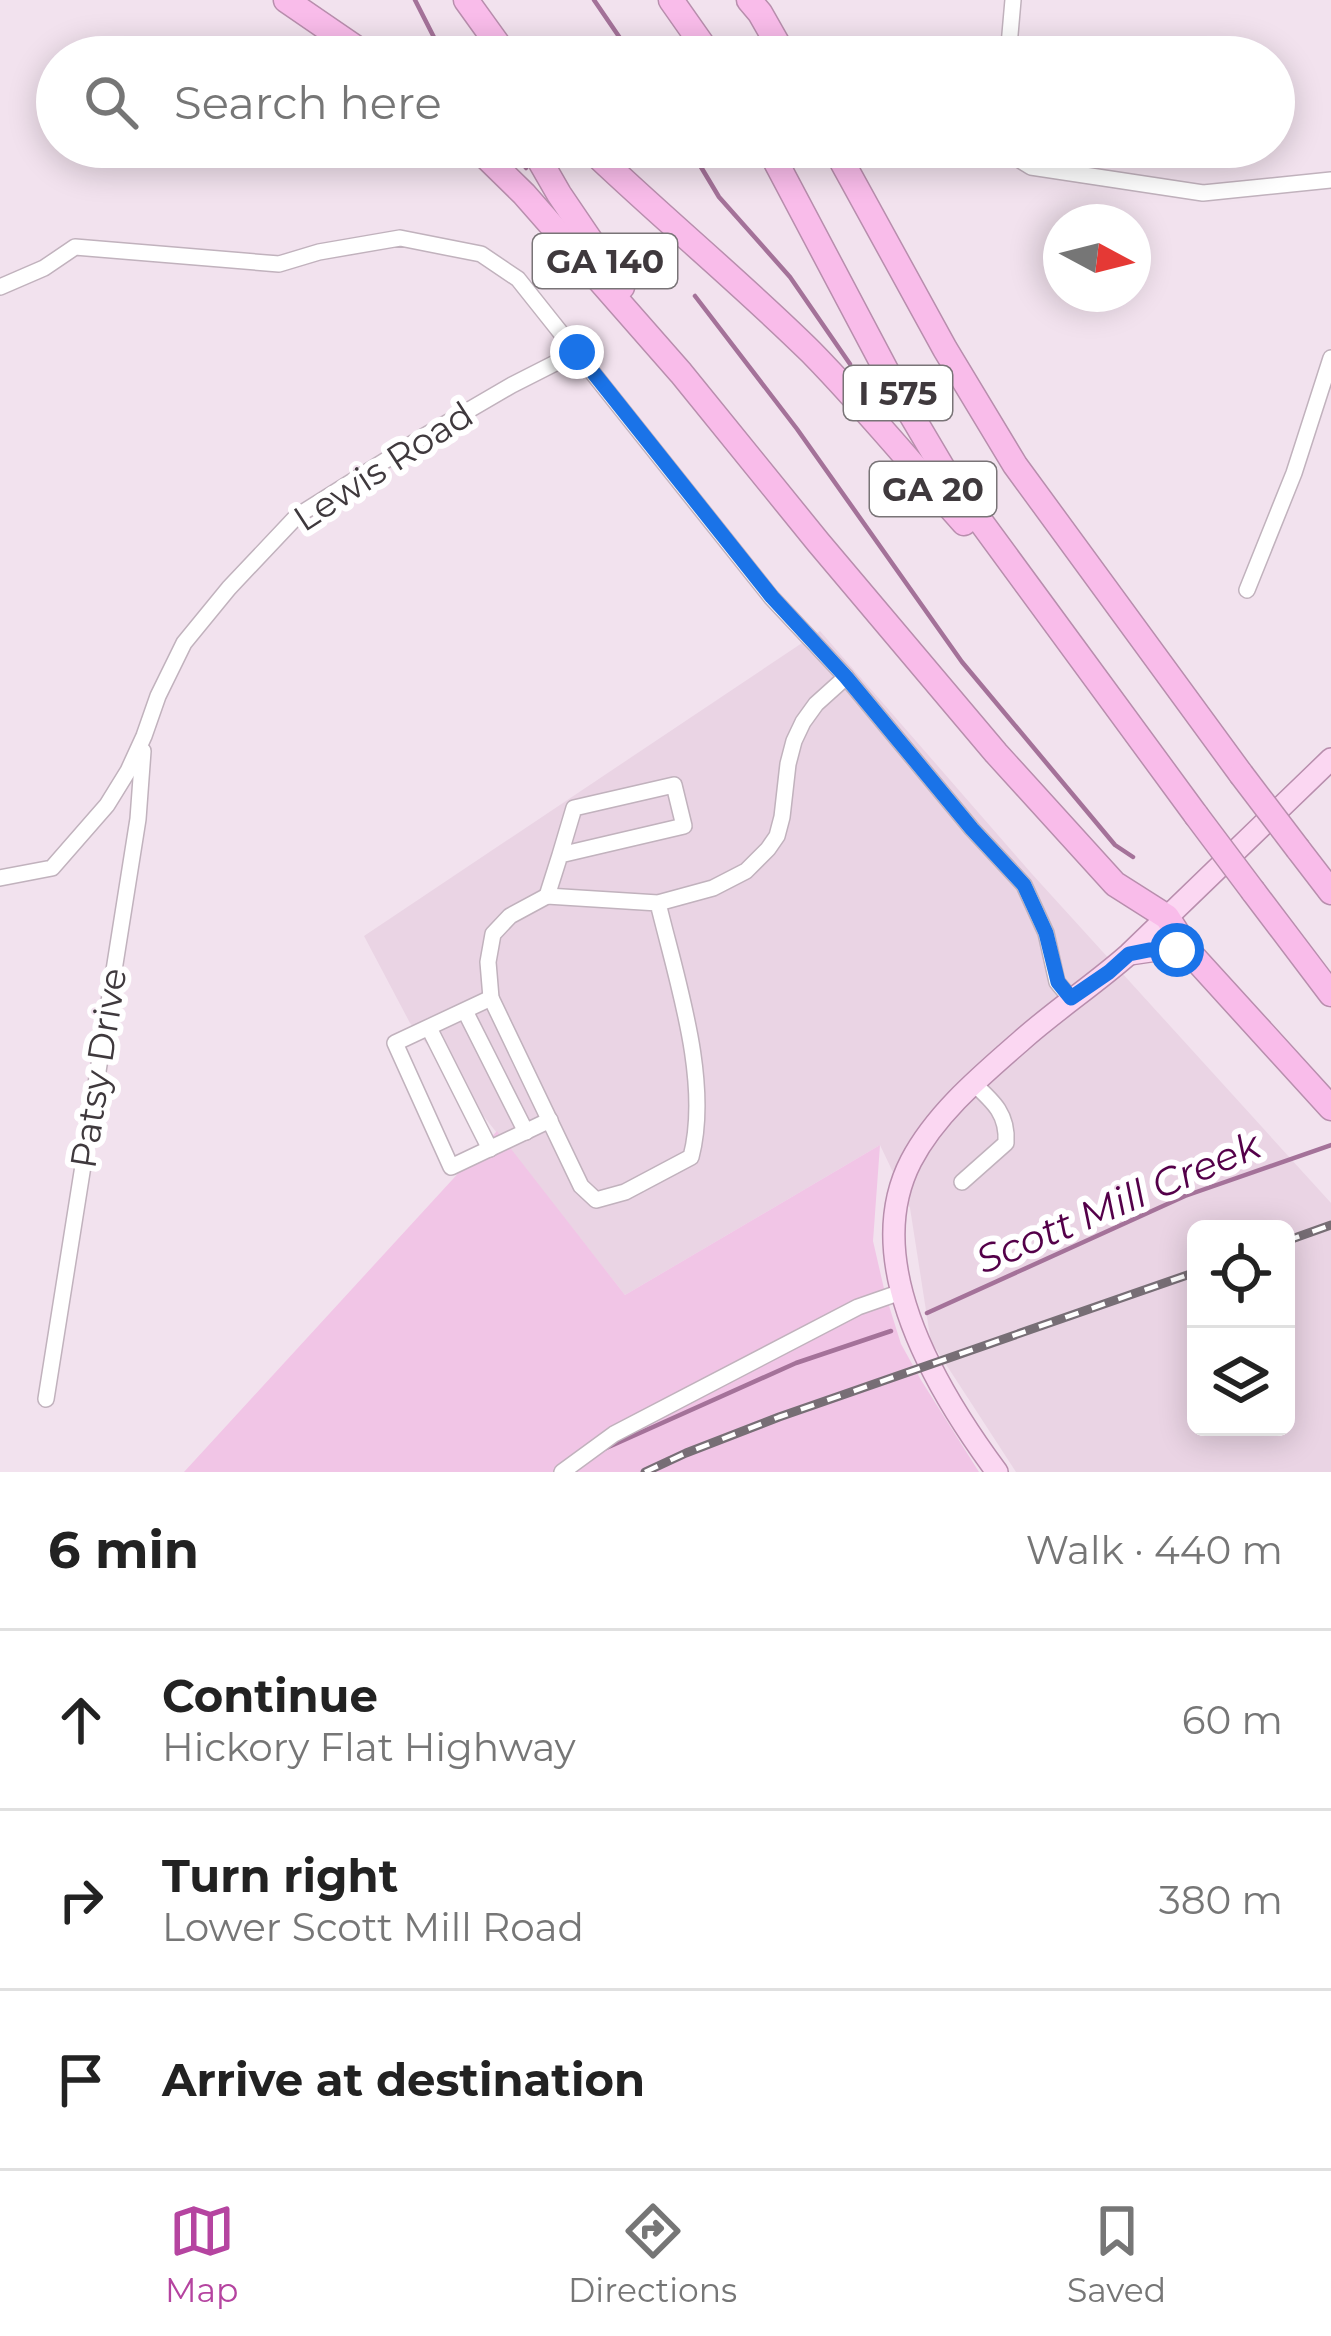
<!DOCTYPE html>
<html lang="en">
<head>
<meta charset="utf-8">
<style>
  :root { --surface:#fff; --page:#f6f6f6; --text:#222; --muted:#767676; --line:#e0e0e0; --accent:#b544a0 }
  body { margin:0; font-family:Montserrat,sans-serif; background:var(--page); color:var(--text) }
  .controls { position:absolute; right:36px; bottom:36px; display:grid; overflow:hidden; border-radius:18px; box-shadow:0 6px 30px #0003 }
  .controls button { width:108px; height:108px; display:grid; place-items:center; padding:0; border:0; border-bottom:3px solid var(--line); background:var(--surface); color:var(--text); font:60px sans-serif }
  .compass { position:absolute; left:1043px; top:204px; width:108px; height:108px; border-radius:50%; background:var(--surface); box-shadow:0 6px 30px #0003; rotate:97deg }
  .stop { position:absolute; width:36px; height:36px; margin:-27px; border:9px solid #1a73e8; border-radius:50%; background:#fff }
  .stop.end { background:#1a73e8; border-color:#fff; box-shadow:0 3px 12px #0008 }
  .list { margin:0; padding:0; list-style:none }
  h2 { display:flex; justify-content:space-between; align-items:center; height:156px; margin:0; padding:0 48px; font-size:51px }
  h2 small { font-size:39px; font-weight:400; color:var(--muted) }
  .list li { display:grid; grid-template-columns:78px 1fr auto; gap:36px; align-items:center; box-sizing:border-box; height:180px; padding:0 48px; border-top:3px solid var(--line) }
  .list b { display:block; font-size:45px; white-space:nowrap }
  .list p { margin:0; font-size:39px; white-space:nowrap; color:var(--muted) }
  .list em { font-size:39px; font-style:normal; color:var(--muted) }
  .icon { flex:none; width:66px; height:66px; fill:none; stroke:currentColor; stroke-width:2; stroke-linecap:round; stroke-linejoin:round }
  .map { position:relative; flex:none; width:1331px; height:1472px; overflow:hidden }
  .search { position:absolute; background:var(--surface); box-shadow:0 6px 30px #0003; left:36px; right:36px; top:36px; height:132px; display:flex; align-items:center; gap:30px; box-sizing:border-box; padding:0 42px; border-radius:66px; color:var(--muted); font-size:45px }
  .sheet { height:696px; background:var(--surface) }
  nav { display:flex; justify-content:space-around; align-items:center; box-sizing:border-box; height:168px; border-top:3px solid var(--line); background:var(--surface); font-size:33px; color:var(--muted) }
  nav a { display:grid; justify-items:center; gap:6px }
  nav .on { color:var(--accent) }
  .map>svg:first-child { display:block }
  .built { fill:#ead4e4; fill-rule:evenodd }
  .green { fill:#f1c5e6 }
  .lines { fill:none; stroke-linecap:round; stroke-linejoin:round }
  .stream { stroke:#a47299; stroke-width:4.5 }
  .minor-casing { stroke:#c1b2bd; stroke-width:18 }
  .major-casing { stroke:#b88ead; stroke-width:24 }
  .highway-casing { stroke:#b88ead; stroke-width:27 }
  .minor { stroke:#fff; stroke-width:15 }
  .major { stroke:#fbd7f2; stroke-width:21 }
  .highway { stroke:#f9bcea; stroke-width:24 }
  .rail-casing { stroke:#776e75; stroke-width:9 }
  .rail { stroke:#fff; stroke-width:4.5; stroke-dasharray:14; stroke-linecap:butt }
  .highway-bridge-casing { stroke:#b88ead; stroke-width:27; stroke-linecap:butt }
  .highway-bridge { stroke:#f9bcea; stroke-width:24 }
  .route { stroke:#1a73e8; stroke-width:15 }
  .labels { text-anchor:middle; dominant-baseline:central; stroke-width:12; stroke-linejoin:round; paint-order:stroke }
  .shield { fill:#fff; stroke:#797477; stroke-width:3 }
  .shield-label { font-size:33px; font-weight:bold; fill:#3f393d }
  .street-label { font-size:36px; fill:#3f393d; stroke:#fff }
  .water-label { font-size:39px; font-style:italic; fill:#540049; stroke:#fff }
</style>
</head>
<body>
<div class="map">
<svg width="1331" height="1472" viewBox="0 0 1331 1472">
  <rect width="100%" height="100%" fill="#f2e2ee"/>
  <path class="built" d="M820,631L1032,874L1331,1203V1472H1016L936,1349H932L910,1208L880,1145L625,1295L410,1023L364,936ZM1196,1229H1286V1427H1196Z"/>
  <path class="green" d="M497,1131L625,1295L880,1145L873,1241L885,1293L901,1344L921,1380L979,1472H184Z"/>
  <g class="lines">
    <g class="stream">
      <path d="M415,0L444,57"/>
      <path d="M594,0L633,57"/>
      <path d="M510,147L526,168"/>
      <path d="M689,147L719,197L790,277L850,364"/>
      <path d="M695,296L797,429L962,662L1115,845L1133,857"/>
      <path d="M927,1313L1185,1196L1331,1145"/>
      <path d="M604,1449L796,1363L891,1331"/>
    </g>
    <g class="minor-casing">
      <g id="minor">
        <path d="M1008,57L1013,0"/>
        <path d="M1009,147L1012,155L1031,167L1203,193L1331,180"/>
        <path d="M0,287L44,268L75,247L279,264L319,252L400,238L481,254L518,279L771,597L846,677L972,829L1024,885L1046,933L1057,982L1071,999"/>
        <path d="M1247,590L1294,473L1331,358"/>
        <path d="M0,878L52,868L107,805L128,771L144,736L158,696L184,643L229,588L297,516L421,438L512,385L577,352"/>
        <path d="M547,896L560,855L684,826L674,785L574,808L560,855"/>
        <path d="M658,903C676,978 711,1081 691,1157L625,1192L596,1200L581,1186L491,998L488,962L493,934L510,916L547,896L658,903L713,888L746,871L768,849L777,836L782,817L788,764L794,741L803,722L816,704L846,677"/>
        <path d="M491,998L395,1043L451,1167L550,1120"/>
        <path d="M465,1011L526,1132"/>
        <path d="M429,1028L490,1149"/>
        <path d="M962,1182L1006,1143C1008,1115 994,1102 974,1084"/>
        <path d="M46,1399L138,819L143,751"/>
        <path d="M562,1472L614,1434L858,1307L901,1292"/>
      </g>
    </g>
    <g class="major-casing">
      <g id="major">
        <path d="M1130,954L1164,949L1190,953"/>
        <path d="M997,1472C937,1391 859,1262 911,1161C936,1113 982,1075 1022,1040C1057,1009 1095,984 1129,954L1331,759"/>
      </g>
    </g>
    <g class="highway-casing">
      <g id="highway">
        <path d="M286,0L369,57"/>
        <path d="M466,0L507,57"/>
        <path d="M671,0L711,57"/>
        <path d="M749,0L760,13L785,57"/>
        <path d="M476,147L524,194L681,373L818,542L996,753L1115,884L1167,917L1190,953L1331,1108"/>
        <path d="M532,147L559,194L622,287"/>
        <path d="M588,147C661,217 739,281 811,352C865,407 913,466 964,523"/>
        <path d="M768,147L896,389L948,477L1196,815"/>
        <path d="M834,147L945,349L1015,465L1241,774"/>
        <path d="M1298,849L1331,892"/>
        <path d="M1253,891L1331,994"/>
      </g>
    </g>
    <use href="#minor" class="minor"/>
    <use href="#major" class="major"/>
    <use href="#highway" class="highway"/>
    <g class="rail-casing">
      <g id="rail">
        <path d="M1286,1241L1331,1225"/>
        <path d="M645,1472L686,1453L779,1417L1196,1272"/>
      </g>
    </g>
    <use href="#rail" class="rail"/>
    <g class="highway-bridge-casing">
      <g id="highway-bridge">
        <path d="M1241,774L1298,849"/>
        <path d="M1196,815L1253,891"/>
      </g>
    </g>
    <use href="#highway-bridge" class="highway-bridge"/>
  </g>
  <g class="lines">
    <path class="route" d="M577,352L772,597L846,677L972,829L1024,885L1046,933L1058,982L1071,998L1109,972L1129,954L1149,950H1177"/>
  </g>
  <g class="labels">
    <g class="shield">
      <rect x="533" y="234" width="144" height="54" rx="9"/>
      <rect x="844" y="366" width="108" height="54" rx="9"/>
      <rect x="870" y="462" width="126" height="54" rx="9"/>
    </g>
    <g class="shield-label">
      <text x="605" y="261">GA 140</text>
      <text x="898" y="393">I 575</text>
      <text x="933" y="489">GA 20</text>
    </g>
    <g class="street-label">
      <text transform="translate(383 466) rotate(-33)">Lewis Road</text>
      <text transform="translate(98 1068) rotate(-81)">Patsy Drive</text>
    </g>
    <g class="water-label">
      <text transform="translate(1118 1202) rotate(-23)">Scott Mill Creek</text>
    </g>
  </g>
</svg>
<div class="controls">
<button><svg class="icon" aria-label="locate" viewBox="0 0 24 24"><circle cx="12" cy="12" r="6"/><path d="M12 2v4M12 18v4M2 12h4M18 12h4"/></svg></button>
<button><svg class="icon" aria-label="layers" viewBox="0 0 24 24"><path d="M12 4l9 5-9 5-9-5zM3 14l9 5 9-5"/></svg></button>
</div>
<svg class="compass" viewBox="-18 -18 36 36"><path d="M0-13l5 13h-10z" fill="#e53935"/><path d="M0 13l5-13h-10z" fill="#767676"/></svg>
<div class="stop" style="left:1177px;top:950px"></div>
<div class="stop end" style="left:577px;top:352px"></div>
<div class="search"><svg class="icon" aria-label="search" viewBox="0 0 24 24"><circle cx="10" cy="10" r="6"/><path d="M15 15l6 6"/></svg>Search here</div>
</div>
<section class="sheet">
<h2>6 min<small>Walk · 440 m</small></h2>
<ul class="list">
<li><svg class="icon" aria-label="ahead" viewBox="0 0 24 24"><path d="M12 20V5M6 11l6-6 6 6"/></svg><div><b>Continue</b><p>Hickory Flat Highway</p></div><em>60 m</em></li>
<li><svg class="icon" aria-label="right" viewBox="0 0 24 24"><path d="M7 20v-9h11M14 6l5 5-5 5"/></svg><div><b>Turn right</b><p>Lower Scott Mill Road</p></div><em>380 m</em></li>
<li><svg class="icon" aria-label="arrive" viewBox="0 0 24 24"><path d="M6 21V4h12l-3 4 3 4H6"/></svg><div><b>Arrive at destination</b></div></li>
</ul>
</section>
<nav>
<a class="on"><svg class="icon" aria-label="map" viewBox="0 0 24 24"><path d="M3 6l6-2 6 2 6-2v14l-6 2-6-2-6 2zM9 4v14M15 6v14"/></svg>Map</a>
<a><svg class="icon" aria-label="directions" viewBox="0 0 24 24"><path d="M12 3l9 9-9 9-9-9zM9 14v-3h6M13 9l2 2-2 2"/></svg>Directions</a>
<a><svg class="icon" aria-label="saved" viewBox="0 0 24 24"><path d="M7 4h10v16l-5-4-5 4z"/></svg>Saved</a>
</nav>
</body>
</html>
